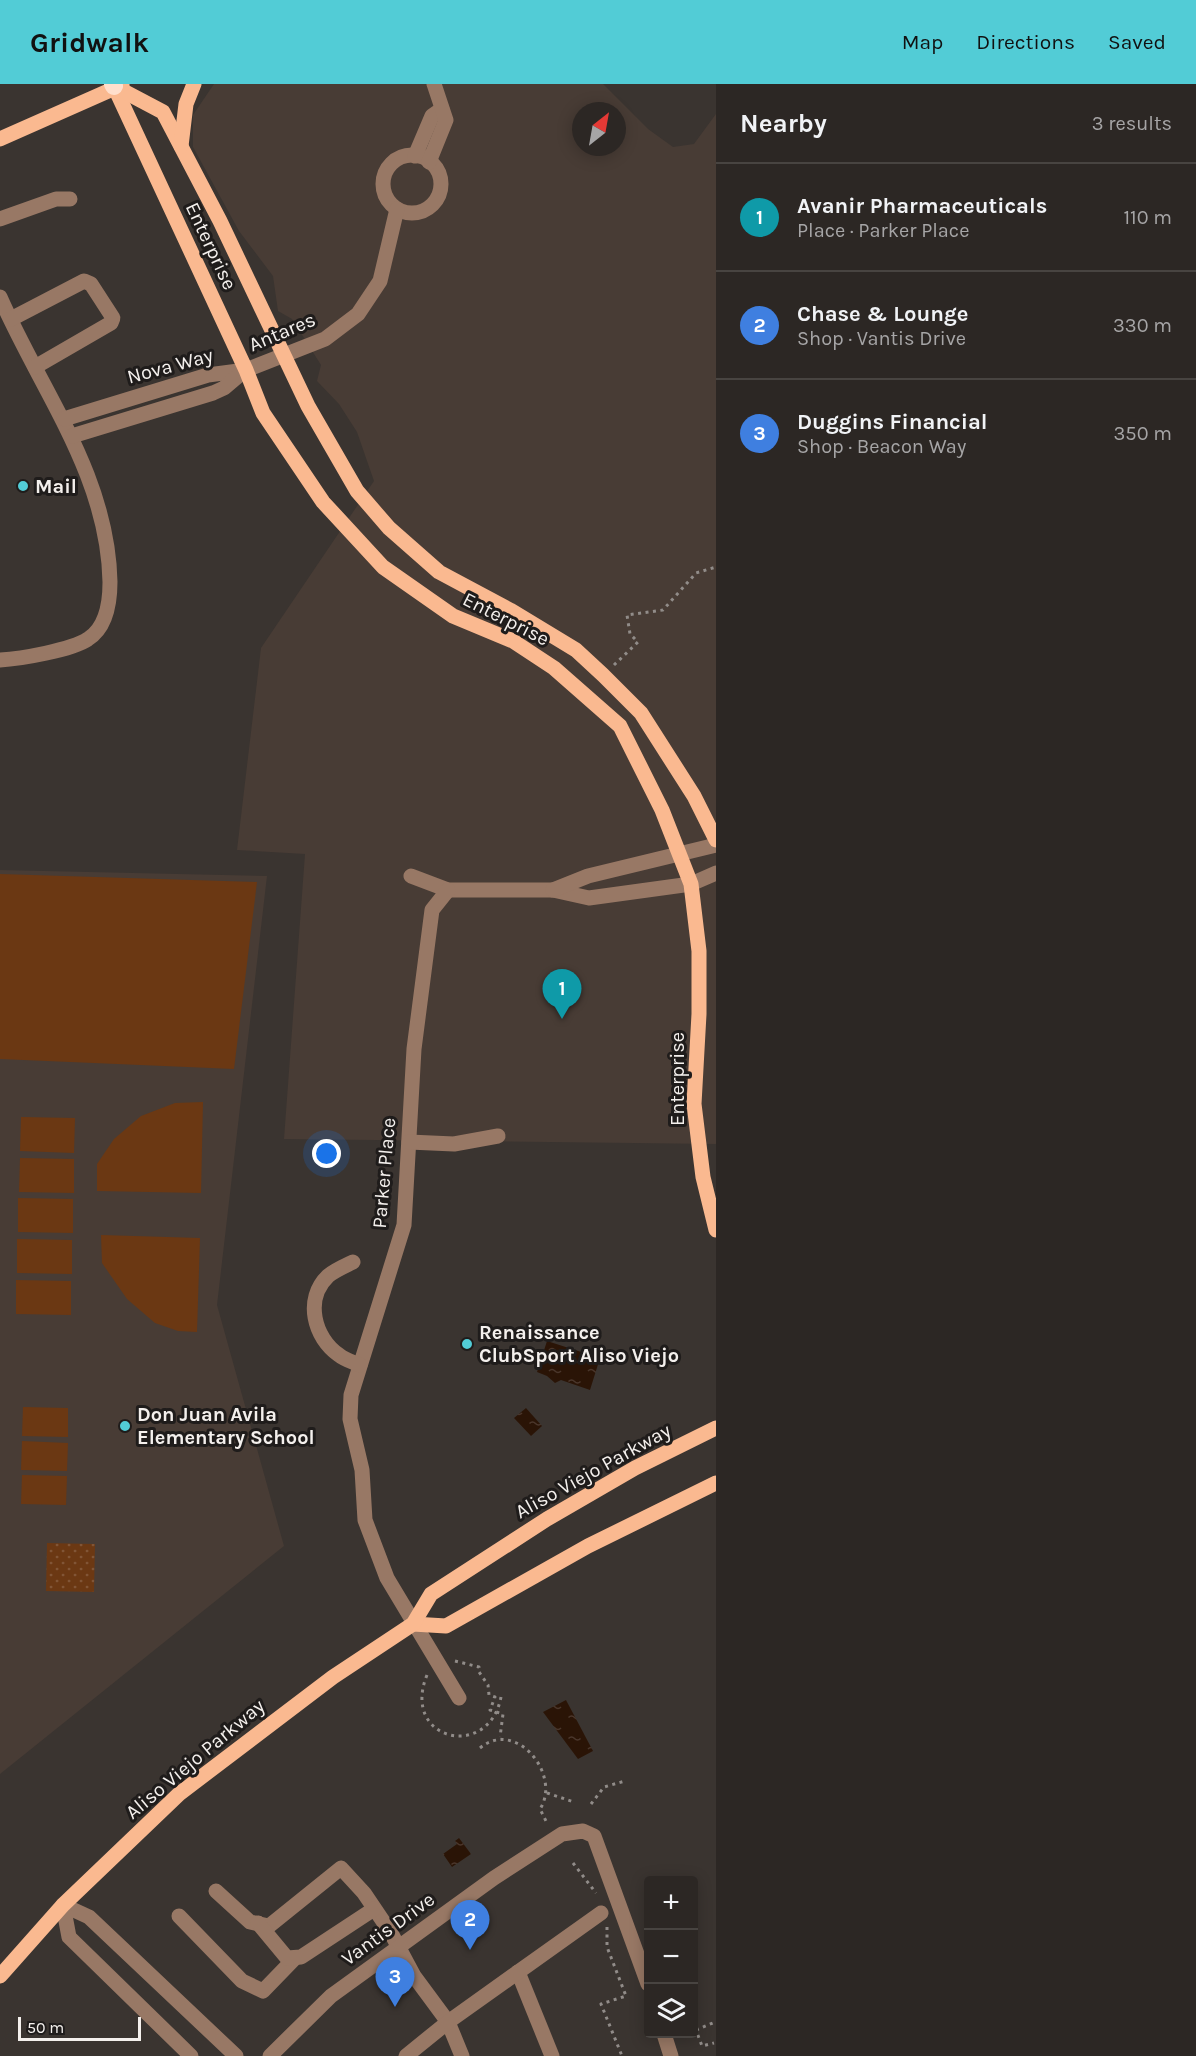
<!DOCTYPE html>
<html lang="en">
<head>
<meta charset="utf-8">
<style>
  :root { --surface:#2c2724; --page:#383331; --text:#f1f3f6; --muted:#a6a5a6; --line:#484441; --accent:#52ccd6 }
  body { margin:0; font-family:Karla,sans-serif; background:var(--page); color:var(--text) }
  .controls { position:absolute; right:18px; bottom:18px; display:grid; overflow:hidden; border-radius:6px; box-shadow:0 3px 15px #0003 }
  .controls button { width:54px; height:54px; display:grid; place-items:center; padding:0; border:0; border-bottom:2px solid var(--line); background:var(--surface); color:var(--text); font:30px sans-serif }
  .compass { position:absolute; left:572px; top:18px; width:54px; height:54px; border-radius:50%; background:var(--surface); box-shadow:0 3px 15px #0003; rotate:31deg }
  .scale { position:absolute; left:18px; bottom:15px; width:123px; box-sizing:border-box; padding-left:6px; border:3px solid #f4f0ed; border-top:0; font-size:16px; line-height:21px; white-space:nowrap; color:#f4f0ed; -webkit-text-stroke:4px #1f1c1b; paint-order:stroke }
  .you { position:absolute; left:327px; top:1070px; width:21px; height:21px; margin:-15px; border:4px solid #fff; border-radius:50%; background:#1a73e8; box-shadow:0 0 0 9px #1a73e833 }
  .badge { display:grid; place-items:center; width:39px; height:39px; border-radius:50%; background:var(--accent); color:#fff; font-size:20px; font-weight:700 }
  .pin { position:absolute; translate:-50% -50px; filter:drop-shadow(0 2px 3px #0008) }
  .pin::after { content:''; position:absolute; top:32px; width:21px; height:18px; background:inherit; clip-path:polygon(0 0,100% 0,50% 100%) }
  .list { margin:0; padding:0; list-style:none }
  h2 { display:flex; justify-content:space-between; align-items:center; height:78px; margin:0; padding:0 24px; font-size:26px }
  h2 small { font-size:20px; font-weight:400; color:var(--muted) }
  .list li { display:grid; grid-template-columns:39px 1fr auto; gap:18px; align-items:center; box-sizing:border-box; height:108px; padding:0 24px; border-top:2px solid var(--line) }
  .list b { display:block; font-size:22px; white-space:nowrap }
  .list p { margin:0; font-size:20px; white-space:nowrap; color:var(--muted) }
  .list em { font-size:20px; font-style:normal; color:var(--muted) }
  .icon { flex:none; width:33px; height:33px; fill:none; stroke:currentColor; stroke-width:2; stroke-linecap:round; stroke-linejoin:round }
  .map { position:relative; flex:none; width:716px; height:1972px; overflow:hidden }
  header { display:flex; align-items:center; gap:36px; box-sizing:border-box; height:84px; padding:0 30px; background:var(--accent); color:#111 }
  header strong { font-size:28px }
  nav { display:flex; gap:33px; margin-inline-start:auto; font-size:21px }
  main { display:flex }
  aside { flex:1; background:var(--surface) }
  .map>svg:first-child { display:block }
  .built { fill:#483c35; fill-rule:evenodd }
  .grass { fill:url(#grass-dots) }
  .pitch { fill:#6b3813 }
  .water { fill:url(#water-ripples) }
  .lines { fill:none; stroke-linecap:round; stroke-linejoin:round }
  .path { stroke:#918c89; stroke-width:3; stroke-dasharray:3 4.5; stroke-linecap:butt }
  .minor { stroke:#987865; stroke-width:15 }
  .major { stroke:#fab990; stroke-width:15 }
  .highway { stroke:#ffdfcc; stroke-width:18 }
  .poi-dot { fill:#52ccd6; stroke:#1f1c1b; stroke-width:2 }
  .labels { text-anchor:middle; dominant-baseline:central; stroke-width:6; stroke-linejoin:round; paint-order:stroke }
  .street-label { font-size:20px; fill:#f4f0ed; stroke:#1f1c1b }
  .poi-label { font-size:20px; font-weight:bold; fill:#f4f0ed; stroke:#1f1c1b; text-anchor:start }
</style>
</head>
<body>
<header>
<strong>Gridwalk</strong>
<nav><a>Map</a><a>Directions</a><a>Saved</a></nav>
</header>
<main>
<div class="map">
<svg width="716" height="1972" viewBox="0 0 716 1972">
  <defs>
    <pattern id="grass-dots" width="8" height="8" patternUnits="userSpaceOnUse" patternTransform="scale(1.5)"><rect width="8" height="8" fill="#6b3813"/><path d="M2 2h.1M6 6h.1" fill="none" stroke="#815536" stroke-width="1.8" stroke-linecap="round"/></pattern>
    <pattern id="water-ripples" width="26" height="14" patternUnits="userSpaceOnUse" patternTransform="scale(1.5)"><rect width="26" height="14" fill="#2a1406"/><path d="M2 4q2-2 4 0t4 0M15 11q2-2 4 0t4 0" fill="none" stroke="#4a362b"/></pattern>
  </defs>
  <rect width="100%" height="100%" fill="#3a3430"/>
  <g class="built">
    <path d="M214,0H603L648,45L673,63L694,60L716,30V1060L284,1055L305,770L237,766L261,564L374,397L357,348L339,320L317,297L321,281L292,235L278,227L273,192L239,147L193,63V31ZM581,27H617V63H581Z"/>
    <path d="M0,786L267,792L217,1221L284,1462L0,1690Z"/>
  </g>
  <path class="grass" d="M47,1459L95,1460L94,1508L46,1507Z"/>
  <g class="pitch">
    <path d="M0,790L257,798L234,985L0,975Z"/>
    <path d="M203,1018L201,1109L97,1107V1080L114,1055L141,1032L175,1019Z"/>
    <path d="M21,1033L75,1034L74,1069L20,1067Z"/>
    <path d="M20,1074L74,1075V1109L19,1108Z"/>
    <path d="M18,1114L73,1115V1149L18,1148Z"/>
    <path d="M101,1151L200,1154L197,1248L178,1247L155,1239L127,1215L102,1179Z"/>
    <path d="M17,1155L72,1156V1190L17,1189Z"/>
    <path d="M16,1196L71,1197V1231L16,1230Z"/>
    <path d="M23,1323L68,1324V1353L22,1352Z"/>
    <path d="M22,1357L68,1359L67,1387L21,1386Z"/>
    <path d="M22,1391L67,1392L66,1421L21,1420Z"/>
  </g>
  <g class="water">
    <path d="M547,1257L600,1274L590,1306L561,1296L555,1299L547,1292L537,1288Z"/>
    <path d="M526,1324L542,1342L531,1352L514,1334Z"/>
    <path d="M566,1616L593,1667L578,1675L543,1628Z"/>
    <path d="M459,1754L471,1770L452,1783L443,1770L457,1760L455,1757Z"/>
  </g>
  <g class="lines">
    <g class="path">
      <path d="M614,581L638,558L630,550L627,531L663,526L696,489L716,483"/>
      <path d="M455,1577L479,1583V1588L488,1601L489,1611L495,1613L490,1626L503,1630L500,1653"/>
      <path d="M427,1591C400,1657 489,1677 501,1613"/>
      <path d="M480,1664C516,1634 562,1691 540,1725L546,1737"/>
      <path d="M547,1709L574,1718"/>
      <path d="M591,1720L604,1703L625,1697"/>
      <path d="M573,1779L596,1809"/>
      <path d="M607,1843V1863L626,1912L601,1920L622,1972"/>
      <path d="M696,1946L715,1938"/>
      <path d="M694,1947L696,1946L702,1962L714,1959"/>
    </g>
    <g class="minor">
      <circle cx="412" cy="100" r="29"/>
      <path d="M415,72L432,32L442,25"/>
      <path d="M429,78L446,36L434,0"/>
      <path d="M0,135L56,115H70"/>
      <path d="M0,213C41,307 108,391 110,498C110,518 107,543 88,555C72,566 20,575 0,576"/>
      <path d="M11,235L84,197L91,200L113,234L111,239L35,283"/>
      <path d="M64,335L208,291L246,286L325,255L358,230L380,197L397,125"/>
      <path d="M72,352L213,309L224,304L244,287"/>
      <path d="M411,792L448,806H553L589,814L691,800L716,789"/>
      <path d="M448,806L432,826L414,965L404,1141L351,1311L350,1335L362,1386L365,1436L387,1494L459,1614"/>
      <path d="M553,806L588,792L716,761"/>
      <path d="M409,1058L454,1060L498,1052"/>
      <path d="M353,1178C345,1182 335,1186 328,1192C304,1215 314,1254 339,1271C345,1276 353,1278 360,1281"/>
      <path d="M216,1807L250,1838L269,1842L341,1784L364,1809L391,1849L414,1892L448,1938L462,1972"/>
      <path d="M63,1821L89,1833L236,1972"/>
      <path d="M63,1821L69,1853L191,1972"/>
      <path d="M179,1832L242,1897L263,1907L295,1874"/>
      <path d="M258,1839L287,1874L301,1873L374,1825"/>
      <path d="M518,1888L552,1972"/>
      <path d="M664,1950L671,1972"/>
      <path d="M270,1972L331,1912L494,1794L562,1750L583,1747L594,1752L648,1900"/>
      <path d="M406,1972L448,1938L601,1829"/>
    </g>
    <g class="major">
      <path d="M114,2L246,286L263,329L323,418L383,483L453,532L513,557L554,584L620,642L662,726L691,800L699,867V930L694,1020L703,1093L716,1146"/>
      <path d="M114,2L163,28L220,137L308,322L357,407L389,444L439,488L510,526L576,566L603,591L641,629L694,712L716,756"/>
      <path d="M0,55L122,1"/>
      <path d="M181,62L186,20L194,0"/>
      <path d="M413,1540L446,1542L588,1462L716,1399"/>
      <path d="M0,1892L63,1821L179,1710L333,1593L413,1540L431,1510L547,1435L635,1384L716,1344"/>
    </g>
    <path class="highway" d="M113,0L114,2"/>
  </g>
  <g class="poi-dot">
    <circle cx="23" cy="402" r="6"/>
    <circle cx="467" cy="1260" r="6"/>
    <circle cx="125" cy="1342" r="6"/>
  </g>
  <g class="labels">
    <g class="street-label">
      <text transform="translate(211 162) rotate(65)">Enterprise</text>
      <text transform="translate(282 248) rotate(-23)">Antares</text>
      <text transform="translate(170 282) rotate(-15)">Nova Way</text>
      <text transform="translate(506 535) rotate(27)">Enterprise</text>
      <text transform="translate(677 995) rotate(-90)">Enterprise</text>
      <text transform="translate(384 1089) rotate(-85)">Parker Place</text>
      <text transform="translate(593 1387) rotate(-29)">Aliso Viejo Parkway</text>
      <text transform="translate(195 1675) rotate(-40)">Aliso Viejo Parkway</text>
      <text transform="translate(388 1845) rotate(-36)">Vantis Drive</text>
    </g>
    <g class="poi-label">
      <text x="35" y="402">Mail</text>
      <text x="479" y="1248">Renaissance<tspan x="479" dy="23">ClubSport Aliso Viejo</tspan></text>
      <text x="137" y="1330">Don Juan Avila<tspan x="137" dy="23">Elementary School</tspan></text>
    </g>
  </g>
</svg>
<div class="controls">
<button>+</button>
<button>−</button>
<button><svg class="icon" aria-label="layers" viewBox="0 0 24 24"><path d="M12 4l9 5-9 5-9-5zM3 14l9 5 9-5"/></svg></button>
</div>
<svg class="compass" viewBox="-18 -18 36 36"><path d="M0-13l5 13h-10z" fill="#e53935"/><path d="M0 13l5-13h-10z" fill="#a6a5a6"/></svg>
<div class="scale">50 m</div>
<div class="you"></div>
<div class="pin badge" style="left:562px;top:935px;background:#0f9aa8">1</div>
<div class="pin badge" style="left:470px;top:1866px;background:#3f7fe0">2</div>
<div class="pin badge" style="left:395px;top:1923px;background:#3f7fe0">3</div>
</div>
<aside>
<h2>Nearby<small>3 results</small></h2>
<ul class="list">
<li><span class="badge" style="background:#0f9aa8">1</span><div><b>Avanir Pharmaceuticals</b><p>Place · Parker Place</p></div><em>110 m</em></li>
<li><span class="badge" style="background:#3f7fe0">2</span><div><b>Chase &amp; Lounge</b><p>Shop · Vantis Drive</p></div><em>330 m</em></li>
<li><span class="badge" style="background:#3f7fe0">3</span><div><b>Duggins Financial</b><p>Shop · Beacon Way</p></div><em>350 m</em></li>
</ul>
</aside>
</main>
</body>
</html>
